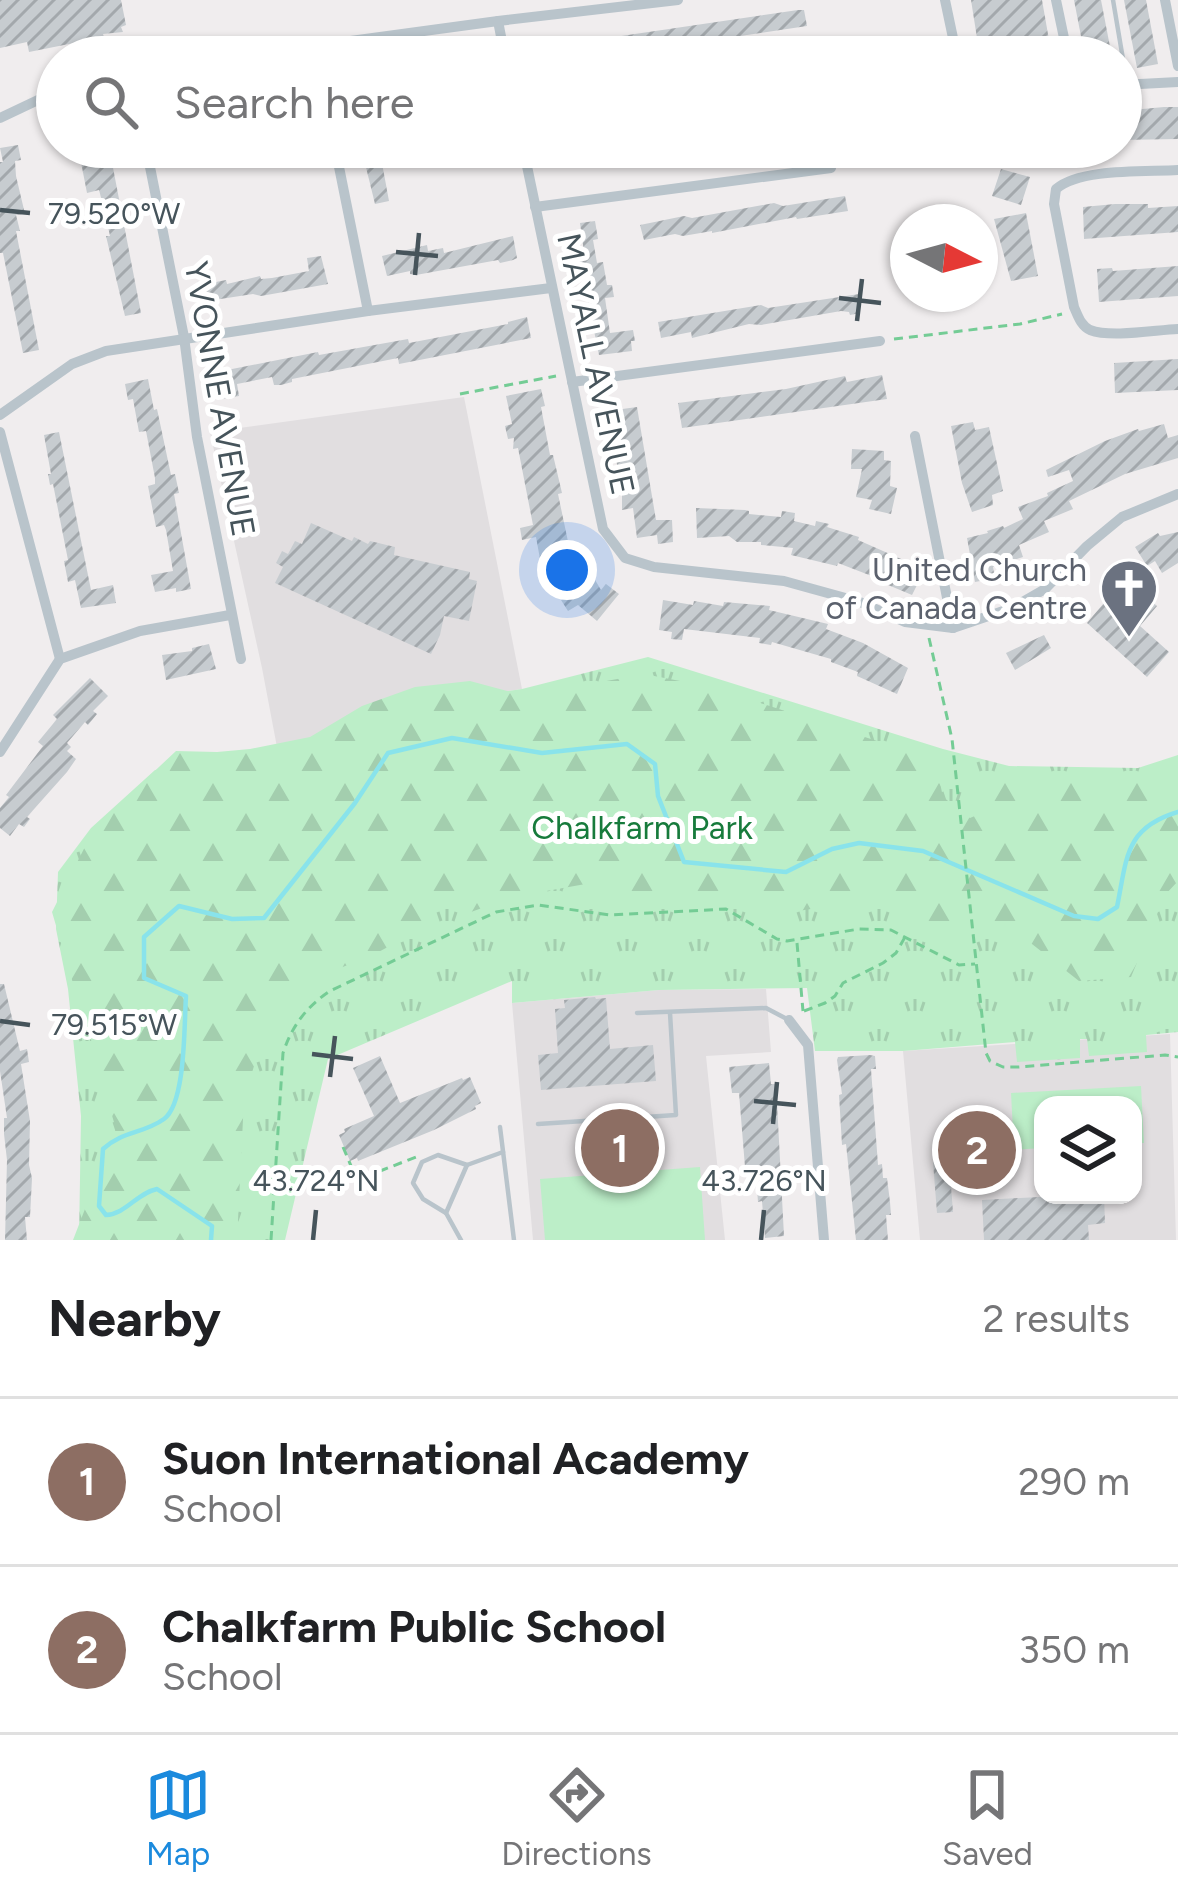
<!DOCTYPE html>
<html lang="en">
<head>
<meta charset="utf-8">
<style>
  :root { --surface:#fff; --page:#f2f2f2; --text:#202124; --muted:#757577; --line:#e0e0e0; --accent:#1b8add }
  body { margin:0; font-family:Figtree,sans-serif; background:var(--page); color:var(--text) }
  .controls { position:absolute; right:36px; bottom:36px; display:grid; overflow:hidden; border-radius:24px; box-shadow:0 3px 9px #0004 }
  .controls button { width:108px; height:108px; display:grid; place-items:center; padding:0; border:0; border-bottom:3px solid var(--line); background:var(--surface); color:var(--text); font:60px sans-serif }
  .compass { position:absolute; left:890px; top:204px; width:108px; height:108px; border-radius:50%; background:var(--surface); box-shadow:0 3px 9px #0004; rotate:96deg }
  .you { position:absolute; left:567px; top:570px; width:42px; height:42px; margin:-30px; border:9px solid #fff; border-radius:50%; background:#1a73e8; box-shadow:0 0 0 18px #1a73e833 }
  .badge { display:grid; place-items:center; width:78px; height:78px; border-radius:50%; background:var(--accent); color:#fff; font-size:39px; font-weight:700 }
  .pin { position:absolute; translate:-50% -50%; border:6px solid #fff; box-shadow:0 3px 12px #0006 }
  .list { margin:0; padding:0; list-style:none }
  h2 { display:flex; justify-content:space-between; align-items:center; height:156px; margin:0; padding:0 48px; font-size:51px }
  h2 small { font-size:39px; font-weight:400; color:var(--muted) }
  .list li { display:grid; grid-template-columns:78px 1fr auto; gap:36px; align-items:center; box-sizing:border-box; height:168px; padding:0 48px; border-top:3px solid var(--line) }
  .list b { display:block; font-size:45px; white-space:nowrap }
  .list p { margin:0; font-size:39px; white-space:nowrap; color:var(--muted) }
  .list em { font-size:39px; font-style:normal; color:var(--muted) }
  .icon { flex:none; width:66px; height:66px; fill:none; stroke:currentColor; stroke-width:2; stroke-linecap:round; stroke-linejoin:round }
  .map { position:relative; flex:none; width:1178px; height:1240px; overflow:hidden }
  .search { position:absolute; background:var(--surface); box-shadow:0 3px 9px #0004; left:36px; right:36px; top:36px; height:132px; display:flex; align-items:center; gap:30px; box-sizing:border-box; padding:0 42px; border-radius:66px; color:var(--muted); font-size:45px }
  .sheet { height:492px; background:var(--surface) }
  nav { display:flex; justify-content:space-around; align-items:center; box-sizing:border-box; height:168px; border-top:3px solid var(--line); background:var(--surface); font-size:33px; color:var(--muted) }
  nav a { display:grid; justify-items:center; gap:6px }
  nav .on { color:var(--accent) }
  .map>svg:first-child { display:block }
  .education { fill:#e1dee0; fill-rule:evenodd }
  .grass { fill:url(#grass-tufts) }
  .forest { fill:url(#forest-firs) }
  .pitch { fill:#bceec8 }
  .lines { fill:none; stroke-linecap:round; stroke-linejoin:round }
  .stream { stroke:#89e3eb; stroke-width:4.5 }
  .building { fill:url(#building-hatch) }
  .path { stroke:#74cc95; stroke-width:3; stroke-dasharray:9 6; stroke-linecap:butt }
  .service { stroke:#b9c4cb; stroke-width:4.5 }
  .minor { stroke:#b9c4cb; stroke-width:10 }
  .ticks { fill:none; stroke:#46545b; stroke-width:4.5 }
  .labels { text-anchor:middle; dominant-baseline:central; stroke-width:10; stroke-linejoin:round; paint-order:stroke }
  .street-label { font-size:33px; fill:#46545b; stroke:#fff }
  .worship-label { font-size:33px; fill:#5b616d; stroke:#fff; text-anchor:end }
  .park-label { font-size:33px; fill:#177b3c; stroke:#fff }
  .ticks-label { font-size:30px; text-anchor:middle; fill:#46545b; stroke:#fff; stroke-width:10; stroke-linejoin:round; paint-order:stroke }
</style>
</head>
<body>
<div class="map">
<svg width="1178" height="1240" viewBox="0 0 1178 1240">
  <defs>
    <pattern id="grass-tufts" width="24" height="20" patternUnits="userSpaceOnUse" patternTransform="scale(3)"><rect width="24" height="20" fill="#bceec8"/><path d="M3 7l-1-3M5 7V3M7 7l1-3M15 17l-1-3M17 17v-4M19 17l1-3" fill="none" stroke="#a3ceae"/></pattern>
    <pattern id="forest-firs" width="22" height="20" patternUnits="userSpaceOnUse" patternTransform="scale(3)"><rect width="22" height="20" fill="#bceec8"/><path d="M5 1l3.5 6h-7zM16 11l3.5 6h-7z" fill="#a3ceae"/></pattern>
    <pattern id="building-hatch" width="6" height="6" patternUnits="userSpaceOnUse" patternTransform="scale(3)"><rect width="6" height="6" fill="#c7ccd0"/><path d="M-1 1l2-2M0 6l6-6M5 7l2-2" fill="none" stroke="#a3a8ac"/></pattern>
  </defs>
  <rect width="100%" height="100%" fill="#f0edee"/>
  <g class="education">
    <path d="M464,397L522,689L392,707L280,763L262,668L210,432Z"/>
    <path d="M766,989L771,1052L706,1056L725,1240H533L512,1003L659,990Z"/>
    <path d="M1170,1034L1176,1240H920L903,1051ZM1043,1105H1133V1195H1043Z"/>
  </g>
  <path class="grass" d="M648,657L943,749L1009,766L1138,768L1178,755V1032L1146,1035L1147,1052L1089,1056L1087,1039H1080V1058L1017,1062L1015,1042L903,1051H815L807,988L659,990L512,1003V981L328,1059L285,1240H79L81,1116L68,989L56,929L58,872L91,828L155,770L296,761L392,707L522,689Z"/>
  <path class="forest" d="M644,674L711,687L877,741L934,755L943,797L970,818L984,812L995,774L1034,773L1157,780L1178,776V881L1165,895L1131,977L1079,981L1018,933L954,930L869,900L785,913L751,901L712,904L678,889L638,902L597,882L512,897L471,912L433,903L421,929L373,955L330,972L279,1006L254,1066L244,1099L237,1240H73L116,1129L52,912L95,827L176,751L217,752L250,749L310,737L362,706L415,687L470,681L526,696Z"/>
  <g class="pitch">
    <path d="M1141,1086L1144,1143H1133V1105H1043V1148L1014,1150L1011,1093Z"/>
    <path d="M700,1167L705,1240H545L540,1179Z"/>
  </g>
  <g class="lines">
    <path class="stream" d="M211,1240L212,1226L157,1189C137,1193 126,1214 106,1215L99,1206L103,1149C122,1131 143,1134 164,1119C186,1103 184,1024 186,996L144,978V937L179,906L232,919L264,918L355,803L388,753L452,738L542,753L627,744L655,764L658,796L684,862L786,872L832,849L859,843L923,851L1074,916L1098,919L1117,907C1127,859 1124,828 1178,812"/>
  </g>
  <g class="building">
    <path d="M0,0H121L126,25L121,27L123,32L103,34L104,37L29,52L27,42L0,48Z"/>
    <path d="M971,0H1042L1052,57H980Z"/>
    <path d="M1074,0H1101L1112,57H1085Z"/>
    <path d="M1124,0H1146L1158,64L1137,68Z"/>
    <path d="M798,10H804L807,26L679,45H664L626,52L627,55L619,57L615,52L604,54L601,39Z"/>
    <path d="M1164,107H1178V139L1121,140V111Z"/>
    <path d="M18,145L21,160L15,161L16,176L25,214L16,215L20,231H16L39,350L23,353L3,253H0V162H3L0,148Z"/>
    <path d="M78,147H109L141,313L125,316L106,236H110L104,209L99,190L87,193Z"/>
    <path d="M379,147L389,201L375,204L362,151Z"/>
    <path d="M1001,169L1030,177L1021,205L992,196Z"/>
    <path d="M845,196L848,211L797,219L796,217L712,233V231L683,236L675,234L644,240L640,225L684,216L692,218L774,203L783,206Z"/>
    <path d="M1115,204H1148V208L1178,206V232L1084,239L1083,207Z"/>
    <path d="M1026,213L1038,276L1011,281L994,219Z"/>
    <path d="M595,221L598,239L593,240L597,263L603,262L607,285H612L614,297L605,298L610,333L633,330L635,341H631L632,351L599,355L578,253L584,252L580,223Z"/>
    <path d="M513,236L517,258L513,260L500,263L498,260L416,275L410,274V271L387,276L382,256L427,245L428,251L443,248L444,253Z"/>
    <path d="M321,256L328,284L261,296L253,294L201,302L197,282L215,278L216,282L226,280L227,284L260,276L261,279L272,278L309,271L307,258Z"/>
    <path d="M1178,266V296L1099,302L1097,269L1112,268L1113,271Z"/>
    <path d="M859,294L860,313L850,315L849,312L841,311L761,325L749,324L692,338L691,332L661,338L658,322L761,305L768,308Z"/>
    <path d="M527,317L531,338L399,364L398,358L292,379V382L281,385H274L272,377L237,384L239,396L222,399L217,372L318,352L319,355L408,339L409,343L508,324V322Z"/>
    <path d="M1178,359V390L1115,393L1114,363Z"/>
    <path d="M882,375L887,399L682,428L678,403L786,389L845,376L847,382Z"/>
    <path d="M148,379L154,410L157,409L171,475L175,474L179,493L174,494L191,589L176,592V588L155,592L151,575L173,571L166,530L164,525L156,527L148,486L155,484V478L146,431L139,432L133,399L128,400L125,384Z"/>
    <path d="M541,389L545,406L541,407L550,455H553L562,493L558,494L574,570L585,563L601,590L606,584L619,594L597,621L578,605L568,611L561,600L566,597L556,581L563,576L555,556L540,559L536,537L522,540L520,528L533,525L518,448L513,449L514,438L508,439L505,426L512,424L506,396Z"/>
    <path d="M637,407L656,520H672L673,542L658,544L657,535L637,538L633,508L622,510V494L608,411Z"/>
    <path d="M973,422L975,430L989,427L1003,491L992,495L993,505L972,512L962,483L951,426Z"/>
    <path d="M1164,424L1168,438L1178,435V458L1125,474L1069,501L1073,509L1044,521L1049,532L1019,545L1023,557L993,567L995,578L975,582L967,538L988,533L987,531L1003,526L1004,528L1023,519L1018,507L1048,496L1047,493L1073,481L1069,470L1048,477L1046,470L1105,441L1138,429L1139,431Z"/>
    <path d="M59,432L91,590L113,585L116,603L81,608L75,580L68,582L64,561L68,560L53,484L50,485L48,474H51L44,435Z"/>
    <path d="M852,449L884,451V460L891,461L890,486L897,488L891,514L869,509L872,500L856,497L862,469H851Z"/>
    <path d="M696,508L745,510L749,511V514L781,517L782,511L795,513L794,521L815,526L816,521L829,524L827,527L859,537L858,540L908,562L902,575L918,583L912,595L881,582L882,580L838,563L837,566L791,555L793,548L761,545V542H737L729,536L697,538Z"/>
    <path d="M311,523L352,541L354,537L368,544L370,541L395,547L394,555L470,572L469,579L477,581L469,621L444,616L440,635L431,654L275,583L283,567L276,563L282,551L288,554L295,541L302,544Z"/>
    <path d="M1178,532V563L1162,573L1155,561L1147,566L1135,547L1158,533L1160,536Z"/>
    <path d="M1141,592L1157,606L1140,626L1169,652L1147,677L1087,623L1109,597L1124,610Z"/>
    <path d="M663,600L693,605L694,601L723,606L724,602L770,606L769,610L828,624L826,629L863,643L908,668L897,694L857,676L858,672L831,662V659L772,642L771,645L759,643L760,638L684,629L682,640L671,639L672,632L659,630Z"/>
    <path d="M1044,635L1051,648L1015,670L1006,653Z"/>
    <path d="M209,644L216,669L166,680L162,655L192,651V648Z"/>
    <path d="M90,678L108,696L93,711L97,714L88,725L85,722L67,743L71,747L67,751L76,759L67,772L27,817L30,819L24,827L19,824L10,836L0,828V808L9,797L6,795L43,746L38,742L57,719L53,715Z"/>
    <path d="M0,984H4L20,1051L27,1049L29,1062L21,1064L30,1121L29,1165L32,1178L30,1217H25L27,1240H5L7,1160L4,1134V1118H7L0,1071Z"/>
    <path d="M595,997L596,999L606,998L610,1049L653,1045L656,1081L541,1090L538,1055L558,1053L555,1009L565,1008L564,1000Z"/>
    <path d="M870,1055L875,1056L876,1069H871L878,1165L882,1164L883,1178H887L890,1202L891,1215H886L888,1240H856L846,1144L842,1145L839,1095L842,1094L837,1060L838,1057Z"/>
    <path d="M380,1056L400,1103L462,1078L463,1080L470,1077L481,1103L475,1106L476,1109L434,1130L358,1161L357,1158L350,1161L339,1135L345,1132L344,1129L374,1116L353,1068Z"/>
    <path d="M769,1063L771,1084H776L784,1236L765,1238L762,1201L758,1202L757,1189L761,1188L759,1175L756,1166L745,1167L739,1093H732L729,1067Z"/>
    <path d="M949,1160L953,1212L937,1213L933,1162Z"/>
    <path d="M1075,1195H1104L1105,1223L1088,1225L1089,1240H984L982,1200Z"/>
  </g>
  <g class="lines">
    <g class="path">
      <path d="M1073,147L1075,165"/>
      <path d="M894,339L1020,324L1062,314"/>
      <path d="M460,394L556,376"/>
      <path d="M929,638L952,739L986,1053L990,1061L1003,1067H1018L1165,1055L1178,1057"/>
      <path d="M797,943L803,1011"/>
      <path d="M804,1011L825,1003L835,996L843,983L883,963L896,953L905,937"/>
      <path d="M343,1147L357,1180L416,1157"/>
      <path d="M271,1240L283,1053C292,1026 306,1007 330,991L496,912L538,905L610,915L726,909L777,939L787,941L859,929L891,930L959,965L975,964"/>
    </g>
    <g class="service">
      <path d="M1113,0L1127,83"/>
      <path d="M637,1013L766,1008L785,1018"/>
      <path d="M538,1124L676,1115L670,1013"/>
      <path d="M500,1127L514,1240"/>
      <path d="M446,1213L423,1199L413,1183L422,1162L438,1155L467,1165"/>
      <path d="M461,1240L446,1213L467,1165L503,1152"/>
    </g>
    <g class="minor">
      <path d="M945,0L957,57"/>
      <path d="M1056,0L1068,57"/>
      <path d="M1165,0L1178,66"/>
      <path d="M498,21L505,57"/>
      <path d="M232,57L498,21L678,0"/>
      <path d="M1121,85L1178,82"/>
      <path d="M0,118L57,91"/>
      <path d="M146,147L184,337L197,437L241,659"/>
      <path d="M335,147L368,311"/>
      <path d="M523,147L603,529L625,558L654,567L784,581L860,602L905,622L953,628L1012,608L1045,589L1087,546L1122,517L1178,494"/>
      <path d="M1178,170C1145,172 1080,168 1056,189L1054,204L1074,307C1078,316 1081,326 1090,330C1111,338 1155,330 1178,329"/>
      <path d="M535,207L831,168"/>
      <path d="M572,382L880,341"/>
      <path d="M0,415L72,364L106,351L368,311L551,288"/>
      <path d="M0,432L60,659"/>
      <path d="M915,436L953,628"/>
      <path d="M0,752L60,659L140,631L230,615"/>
      <path d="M789,1020L808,1045L824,1240"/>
    </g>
  </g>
  <path class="ticks" d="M0,210L30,213M396,252L438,256M415,275L419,233M839,298L881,303M857,321L862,279M0,1021L30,1025M312,1054L353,1059M330,1077L335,1036M754,1101L796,1105M773,1124L777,1082M313,1240L316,1210M761,1240L764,1210"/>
  <defs>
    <g id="church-pin" transform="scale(3)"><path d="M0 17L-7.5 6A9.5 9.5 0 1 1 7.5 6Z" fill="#6b7280" stroke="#fff"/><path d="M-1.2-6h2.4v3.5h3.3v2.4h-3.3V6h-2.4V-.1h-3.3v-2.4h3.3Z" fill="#fff"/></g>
  </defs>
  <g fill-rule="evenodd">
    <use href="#church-pin" x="1129" y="588"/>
  </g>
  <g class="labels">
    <g class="street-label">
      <text transform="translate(596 364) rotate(78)">MAYALL AVENUE</text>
      <text transform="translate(220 399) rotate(80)">YVONNE AVENUE</text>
    </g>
    <g class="worship-label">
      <text x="1087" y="569">United Church<tspan x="1087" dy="38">of Canada Centre</tspan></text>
    </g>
    <g class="park-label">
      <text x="642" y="827">Chalkfarm Park</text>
    </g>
  </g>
  <g class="ticks-label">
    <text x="114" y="224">79.520°W</text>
    <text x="114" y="1035">79.515°W</text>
    <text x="316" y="1191">43.724°N</text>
    <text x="764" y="1191">43.726°N</text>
  </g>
</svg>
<div class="controls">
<button><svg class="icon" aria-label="layers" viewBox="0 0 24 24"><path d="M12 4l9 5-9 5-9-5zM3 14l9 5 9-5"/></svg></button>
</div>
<svg class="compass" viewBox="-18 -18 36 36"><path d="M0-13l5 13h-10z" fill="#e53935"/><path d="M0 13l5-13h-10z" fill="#757577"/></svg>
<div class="you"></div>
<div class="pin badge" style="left:620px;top:1148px;background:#8d6e63">1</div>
<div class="pin badge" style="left:977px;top:1150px;background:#8d6e63">2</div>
<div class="search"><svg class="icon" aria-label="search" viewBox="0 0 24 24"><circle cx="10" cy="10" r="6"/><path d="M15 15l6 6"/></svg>Search here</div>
</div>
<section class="sheet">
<h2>Nearby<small>2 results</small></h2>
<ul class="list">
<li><span class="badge" style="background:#8d6e63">1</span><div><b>Suon International Academy</b><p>School</p></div><em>290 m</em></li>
<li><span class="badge" style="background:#8d6e63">2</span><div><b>Chalkfarm Public School</b><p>School</p></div><em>350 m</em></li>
</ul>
</section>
<nav>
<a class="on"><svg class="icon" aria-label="map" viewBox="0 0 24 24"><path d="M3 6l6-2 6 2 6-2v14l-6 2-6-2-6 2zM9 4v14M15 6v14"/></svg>Map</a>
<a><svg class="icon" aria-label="directions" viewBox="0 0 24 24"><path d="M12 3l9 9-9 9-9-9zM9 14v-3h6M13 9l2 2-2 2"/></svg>Directions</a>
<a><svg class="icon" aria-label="saved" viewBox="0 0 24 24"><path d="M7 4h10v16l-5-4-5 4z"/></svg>Saved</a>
</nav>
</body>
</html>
